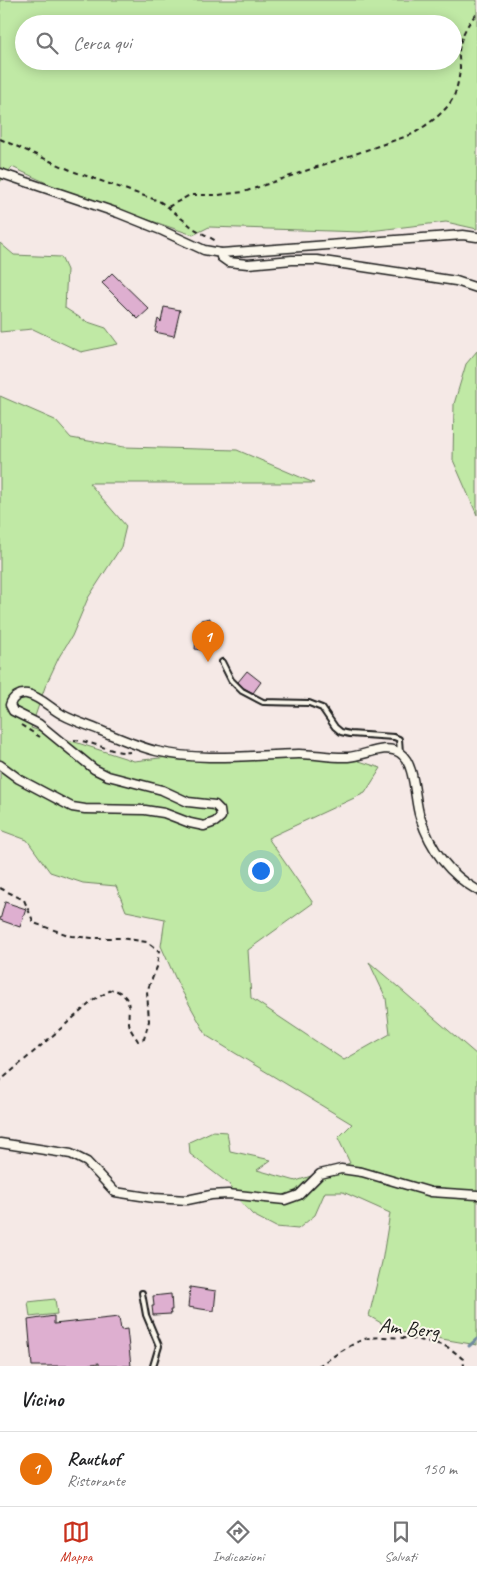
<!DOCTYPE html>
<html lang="it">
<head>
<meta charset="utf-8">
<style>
  :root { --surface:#fff; --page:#f2f2f2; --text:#202124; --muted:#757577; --line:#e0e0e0; --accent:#c8321e }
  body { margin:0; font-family:Caveat,sans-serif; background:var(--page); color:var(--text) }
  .you { position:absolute; left:260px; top:870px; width:18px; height:18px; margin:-12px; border:4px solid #fff; border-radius:50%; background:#1a73e8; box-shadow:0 0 0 8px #1a73e833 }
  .badge { display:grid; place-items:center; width:32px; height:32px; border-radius:50%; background:var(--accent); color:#fff; font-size:16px; font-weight:700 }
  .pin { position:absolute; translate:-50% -41px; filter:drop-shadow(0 1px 2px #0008) }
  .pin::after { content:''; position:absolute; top:26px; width:18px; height:15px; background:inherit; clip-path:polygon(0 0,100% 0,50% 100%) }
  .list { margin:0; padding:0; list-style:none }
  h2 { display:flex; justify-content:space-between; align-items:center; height:65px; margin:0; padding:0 20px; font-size:21px }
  h2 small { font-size:16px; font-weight:400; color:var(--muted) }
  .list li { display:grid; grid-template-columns:32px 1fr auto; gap:15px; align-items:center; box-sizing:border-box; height:75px; padding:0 20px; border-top:1px solid var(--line) }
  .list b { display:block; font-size:19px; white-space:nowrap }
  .list p { margin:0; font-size:16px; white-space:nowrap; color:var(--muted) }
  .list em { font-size:16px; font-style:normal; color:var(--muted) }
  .icon { flex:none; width:28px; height:28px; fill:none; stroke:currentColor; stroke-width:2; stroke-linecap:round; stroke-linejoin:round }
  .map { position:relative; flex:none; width:477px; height:1366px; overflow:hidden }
  .search { position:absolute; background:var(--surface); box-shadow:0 2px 12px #0003; left:15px; right:15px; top:15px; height:55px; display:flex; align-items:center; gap:12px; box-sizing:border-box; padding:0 18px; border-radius:28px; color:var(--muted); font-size:19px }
  .sheet { height:140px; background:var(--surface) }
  nav { display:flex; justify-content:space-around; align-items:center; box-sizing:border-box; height:70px; border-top:1px solid var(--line); background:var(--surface); font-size:14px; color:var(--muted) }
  nav a { display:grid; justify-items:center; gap:2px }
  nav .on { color:var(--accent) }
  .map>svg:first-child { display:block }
  .green { fill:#c0e9a5; stroke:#6e8260; fill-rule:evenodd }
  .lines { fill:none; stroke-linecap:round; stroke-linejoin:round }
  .stream { stroke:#728b9f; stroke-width:3 }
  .building { fill:#deafd0; stroke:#1c1c1c }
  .service-casing { stroke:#1c1c1c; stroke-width:8 }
  .minor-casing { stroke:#1c1c1c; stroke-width:11 }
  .path { stroke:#1c1c1c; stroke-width:2; stroke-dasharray:5 4; stroke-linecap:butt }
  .service { stroke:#fbf7ec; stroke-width:4 }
  .minor { stroke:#fbf7ec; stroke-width:8 }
  .labels { text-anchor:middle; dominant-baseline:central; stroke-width:4; stroke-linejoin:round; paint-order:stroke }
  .street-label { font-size:21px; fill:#1c1c1c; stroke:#fbf7ec }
</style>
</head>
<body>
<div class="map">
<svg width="477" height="1366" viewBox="0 0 477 1366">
  <rect width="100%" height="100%" fill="#f5e9e6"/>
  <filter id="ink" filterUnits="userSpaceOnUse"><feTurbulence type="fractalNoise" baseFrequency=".02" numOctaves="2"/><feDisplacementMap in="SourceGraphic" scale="10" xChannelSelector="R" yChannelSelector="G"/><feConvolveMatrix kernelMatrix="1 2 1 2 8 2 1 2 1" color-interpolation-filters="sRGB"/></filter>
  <g filter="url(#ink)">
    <g class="green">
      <path d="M0,0H477V229L446,222L361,232L209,227L193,235L64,191L12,167L0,182ZM24,24H453V61H24Z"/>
      <path d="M0,243L14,255L61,257L67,270L65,308L85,321L106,328L118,344L81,352L33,329L0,332Z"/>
      <path d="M477,351V515L453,460L454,404L466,364Z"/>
      <path d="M0,396L55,420L71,438L124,447L237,450L314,483H89L126,526L121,547L88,598L72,636L59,657L45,687L31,728L134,761L186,755L356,760L381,768L365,793L268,838L313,903L248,950L251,998L344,1060L390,1034L386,998L369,962L477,1055V1345L395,1331L369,1316L382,1262L390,1213L343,1192H325L315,1215L298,1229L276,1227L253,1215L238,1199L229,1184L190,1154L189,1142L213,1131L227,1132L230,1151L271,1160L257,1170L296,1181L350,1163L338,1138L352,1124L207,1036L178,984L161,946L165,919L126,911L116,886L83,883L50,872L27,840L0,830Z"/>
      <path d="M55,1299L57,1314L30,1317L28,1302Z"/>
    </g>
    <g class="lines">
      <path class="stream" d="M469,1346L477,1339"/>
    </g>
    <g class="building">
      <path d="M112,273L149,309L138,319L102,283Z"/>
      <path d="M164,307L180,310L174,336L155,332L158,319L161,322Z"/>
      <path d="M210,618L211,630H220L218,645L212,644L210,651L195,649L196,639H199L201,632V620Z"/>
      <path d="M247,671L261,682L253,693L244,688L238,682Z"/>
      <path d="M5,902L26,909L20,927L0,920Z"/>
      <path d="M190,1287L216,1291L214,1311L188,1307Z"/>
      <path d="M171,1294L172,1310H170L171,1314L153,1315L152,1306H154L153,1296Z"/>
      <path d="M54,1316V1324L119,1317L121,1330L127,1329L131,1366H99V1363L77,1366H32L28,1320Z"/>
    </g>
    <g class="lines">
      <g class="service-casing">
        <g id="service">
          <path d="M222,662L231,680L242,691L263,702L309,703L322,708L335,727L341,732L350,734L394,737L399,739L400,753"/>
          <path d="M142,1293L146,1315L159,1346L153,1366"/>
        </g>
      </g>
      <g class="minor-casing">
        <g id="minor">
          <path d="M0,173L118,213L163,231L204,250L221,253L463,235L477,237"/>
          <path d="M221,253V257L228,262L248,264L292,260H317L456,281L477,288"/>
          <path d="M0,765L19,779L72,807L85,809L145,810L164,813L190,823L204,826L215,822L221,817L220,810L215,805L188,802L162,790L108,776L94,769L39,724L13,711L10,705C12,697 20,693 27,694C41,697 51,709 63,715C74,721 87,725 99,730C117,737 136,746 156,751C203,762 251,755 299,754C315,754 332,758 348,757C365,756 385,743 400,753C416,764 414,800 420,817C430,848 449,874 477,890"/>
          <path d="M0,1143L71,1154L87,1162L115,1192L154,1198L187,1200L211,1195L228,1194L285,1200L299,1195L320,1174L341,1169L362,1172L431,1192L477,1195"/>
        </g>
      </g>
      <g class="path">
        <path d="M0,139L75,172L159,201L168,207L193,228L216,241L217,243"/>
        <path d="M168,207L190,195H218L244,192L413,134C429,123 451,110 456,90C458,83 460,74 460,67C460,62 458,56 459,51C460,37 468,23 477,13"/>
        <path d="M21,725L40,737"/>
        <path d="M74,740C93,741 113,754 130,752"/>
        <path d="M0,888L24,900L34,923L71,936L92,938H121L147,942L159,951L157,967L147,991L149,1021L144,1039L138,1041C136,1037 131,1032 130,1027C125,1010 137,999 113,989L95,999L0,1081"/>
        <path d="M318,1366C332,1358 347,1346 362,1340C378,1333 432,1340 447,1347C453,1350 458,1355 463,1359L464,1366"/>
      </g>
      <use href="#service" class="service"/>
      <use href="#minor" class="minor"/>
    </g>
  </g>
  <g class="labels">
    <g class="street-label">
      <text transform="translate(409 1328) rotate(6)">Am Berg</text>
    </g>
  </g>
</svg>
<div class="you"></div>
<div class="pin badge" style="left:208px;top:662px;background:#e8710a">1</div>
<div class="search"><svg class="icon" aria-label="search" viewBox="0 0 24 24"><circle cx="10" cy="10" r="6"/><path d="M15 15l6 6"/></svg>Cerca qui</div>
</div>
<section class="sheet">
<h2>Vicino<small></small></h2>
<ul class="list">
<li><span class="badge" style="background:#e8710a">1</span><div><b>Rauthof</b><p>Ristorante</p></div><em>150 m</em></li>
</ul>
</section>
<nav>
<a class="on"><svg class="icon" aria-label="map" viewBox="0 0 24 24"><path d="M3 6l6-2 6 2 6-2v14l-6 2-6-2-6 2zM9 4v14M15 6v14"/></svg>Mappa</a>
<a><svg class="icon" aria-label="directions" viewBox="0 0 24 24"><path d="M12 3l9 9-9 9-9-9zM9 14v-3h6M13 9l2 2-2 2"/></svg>Indicazioni</a>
<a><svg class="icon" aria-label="saved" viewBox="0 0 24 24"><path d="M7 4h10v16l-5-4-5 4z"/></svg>Salvati</a>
</nav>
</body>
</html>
